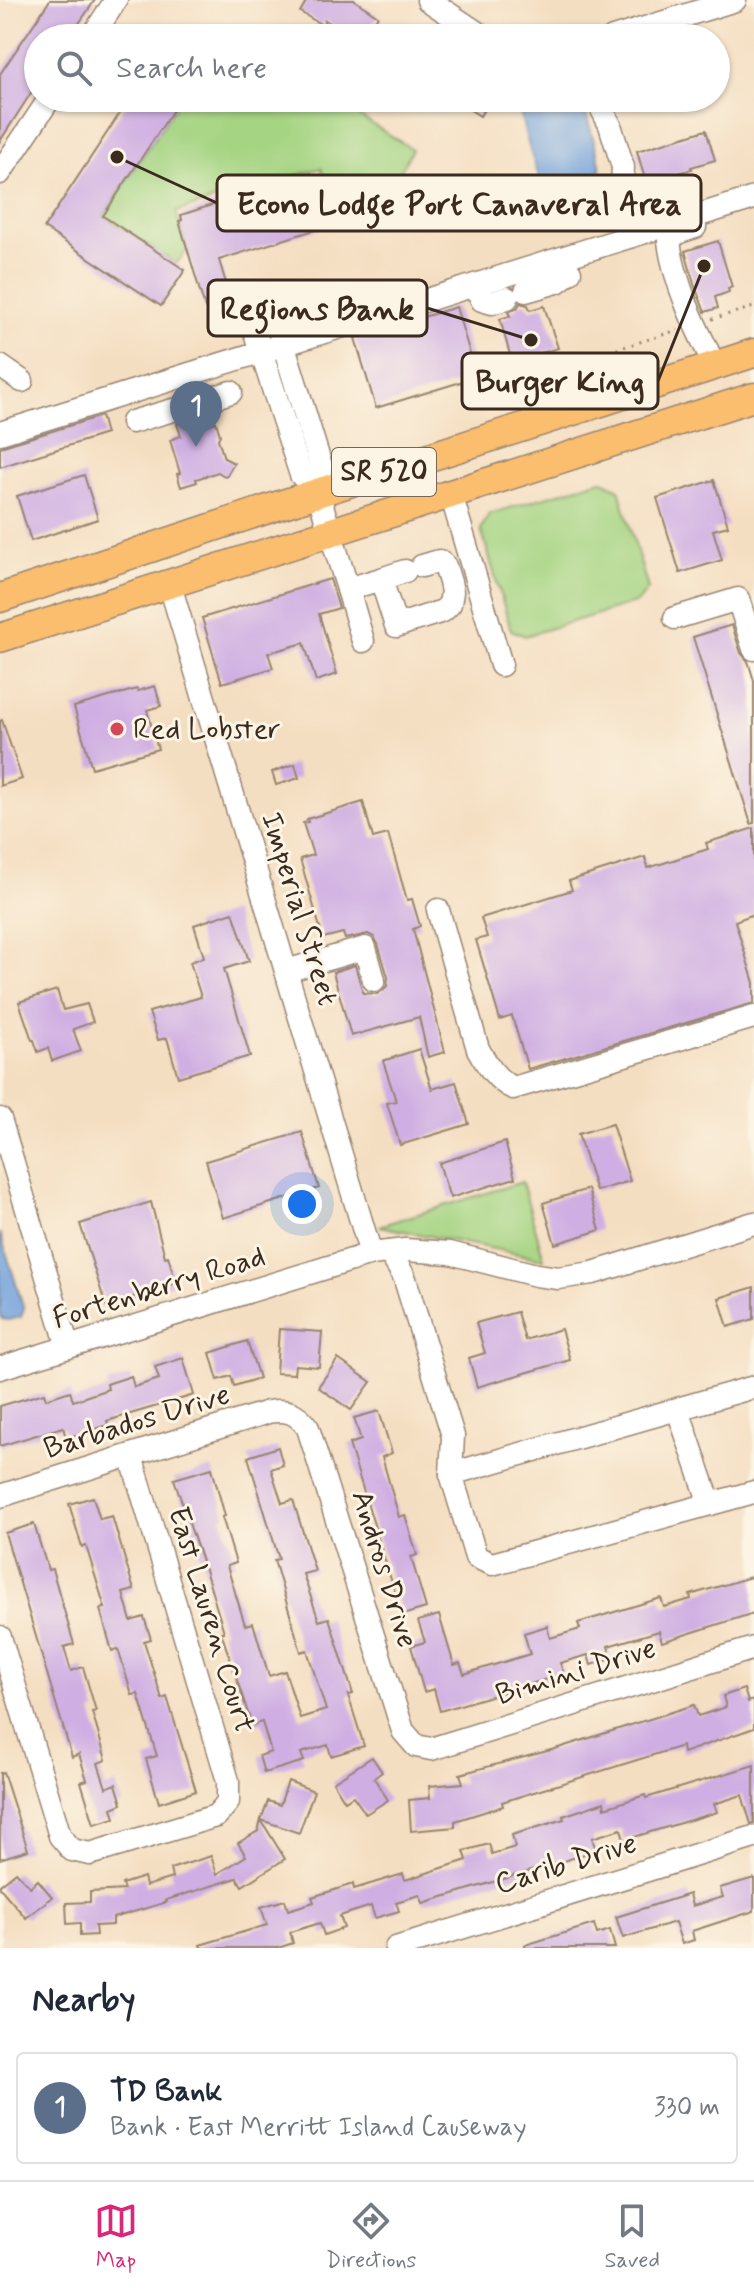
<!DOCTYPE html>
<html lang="en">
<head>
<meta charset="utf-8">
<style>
  :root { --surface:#fff; --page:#f2f2f3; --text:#1f2937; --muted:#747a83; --line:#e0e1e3; --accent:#db2777 }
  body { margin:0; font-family:Mynerve,sans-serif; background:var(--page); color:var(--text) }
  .you { position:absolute; left:302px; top:1204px; width:28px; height:28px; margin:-20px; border:6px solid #fff; border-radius:50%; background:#1a73e8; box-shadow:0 0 0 12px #1a73e833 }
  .badge { display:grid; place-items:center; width:52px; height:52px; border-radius:50%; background:var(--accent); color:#fff; font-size:26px; font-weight:700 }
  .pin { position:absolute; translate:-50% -66px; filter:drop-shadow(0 2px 4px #0008) }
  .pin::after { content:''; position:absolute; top:42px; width:28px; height:24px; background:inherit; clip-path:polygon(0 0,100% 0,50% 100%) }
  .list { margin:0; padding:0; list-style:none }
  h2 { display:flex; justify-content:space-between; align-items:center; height:104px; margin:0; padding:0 32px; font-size:34px }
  h2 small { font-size:26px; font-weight:400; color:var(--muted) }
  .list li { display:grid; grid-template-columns:52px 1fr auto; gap:24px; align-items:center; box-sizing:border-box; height:112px; margin:0 16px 16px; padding:0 16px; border:2px solid var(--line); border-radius:8px }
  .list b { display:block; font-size:30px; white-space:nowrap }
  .list p { margin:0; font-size:26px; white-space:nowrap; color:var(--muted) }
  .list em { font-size:26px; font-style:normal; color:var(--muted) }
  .icon { flex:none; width:44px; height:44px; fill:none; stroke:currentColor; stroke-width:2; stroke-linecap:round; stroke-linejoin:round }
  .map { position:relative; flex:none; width:754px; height:1948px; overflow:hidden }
  .search { position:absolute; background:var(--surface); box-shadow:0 2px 6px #0004; left:24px; right:24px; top:24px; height:88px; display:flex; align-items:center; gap:20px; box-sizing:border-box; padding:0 28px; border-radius:44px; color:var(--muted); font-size:30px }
  .sheet { height:232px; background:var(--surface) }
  nav { display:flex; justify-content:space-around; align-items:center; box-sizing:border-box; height:112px; border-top:2px solid var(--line); background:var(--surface); font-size:22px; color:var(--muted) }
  nav a { display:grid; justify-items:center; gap:4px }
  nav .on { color:var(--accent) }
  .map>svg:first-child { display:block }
  .green { fill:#a5d482; stroke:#707f50; stroke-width:2 }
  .water { fill:#73a2dc; stroke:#57667d; stroke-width:2 }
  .building { fill:#cfaee3 }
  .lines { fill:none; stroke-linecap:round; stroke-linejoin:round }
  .minor-casing { stroke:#988470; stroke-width:25 }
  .major-casing { stroke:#988470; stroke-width:31 }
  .path { stroke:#988470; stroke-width:3; stroke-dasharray:2 6; stroke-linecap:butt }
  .minor { stroke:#fff; stroke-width:22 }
  .major { stroke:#fbbd6e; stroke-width:28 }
  .poi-dot { fill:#d1495b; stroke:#fcf5e5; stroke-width:3 }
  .labels { text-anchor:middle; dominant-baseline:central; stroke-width:6; stroke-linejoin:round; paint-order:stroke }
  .shield { fill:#fcf5e5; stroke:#75675a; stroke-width:2 }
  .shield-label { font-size:28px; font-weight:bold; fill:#3b2a1e }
  .poi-label { font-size:30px; fill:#3b2a1e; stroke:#fcf5e5; text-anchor:start }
  .street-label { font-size:30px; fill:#3b2a1e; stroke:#fcf5e5 }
  .leader { fill:none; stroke:#3b2a1e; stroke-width:3 }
  .callout-dot { fill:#3b2a1e; stroke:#fcf5e5; stroke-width:3 }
  .callout { fill:#fcf5e5; stroke:#3b2a1e; stroke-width:3 }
  .callout-label { font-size:32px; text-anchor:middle; font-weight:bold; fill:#3b2a1e }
</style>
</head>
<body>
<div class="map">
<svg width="754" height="1948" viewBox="0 0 754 1948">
  <rect width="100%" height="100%" fill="#fcf5e5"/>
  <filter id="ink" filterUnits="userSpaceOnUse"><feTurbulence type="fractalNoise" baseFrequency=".0125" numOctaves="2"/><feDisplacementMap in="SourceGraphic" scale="16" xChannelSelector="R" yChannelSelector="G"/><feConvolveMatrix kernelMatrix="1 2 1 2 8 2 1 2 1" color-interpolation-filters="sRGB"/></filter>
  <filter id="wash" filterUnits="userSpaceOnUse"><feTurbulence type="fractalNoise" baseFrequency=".006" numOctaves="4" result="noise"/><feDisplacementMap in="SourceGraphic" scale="32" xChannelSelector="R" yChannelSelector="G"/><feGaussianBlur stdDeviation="1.8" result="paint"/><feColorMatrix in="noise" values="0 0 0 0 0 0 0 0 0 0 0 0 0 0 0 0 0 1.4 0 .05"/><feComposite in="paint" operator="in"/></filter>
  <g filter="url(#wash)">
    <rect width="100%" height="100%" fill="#f4dec1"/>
    <g class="green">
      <path d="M181,98H330L412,149L389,194L337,213L321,168L176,212L187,250L176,264L103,216Z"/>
      <path d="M601,480L619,489L648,589L638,602L525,636L511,630L481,529L489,514Z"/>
      <path d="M522,1182L544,1259L379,1226Z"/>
    </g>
    <g class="water">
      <path d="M518,98H577L583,103L600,163L601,187L586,203L564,207C561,205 556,203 553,200C538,187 520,119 518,98Z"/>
      <path d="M0,1233L24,1309L21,1317L8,1320L3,1319L0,1314Z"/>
    </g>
    <g id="blocks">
      <g class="building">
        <path d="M50,0H95L69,38H38V82L0,141V74Z"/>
        <path d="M307,0H354L378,16L364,38L350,29L347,34L325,20L322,25L300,12Z"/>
        <path d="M130,98H181L103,216L185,270L161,306L44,228Z"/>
        <path d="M452,98H491L480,116Z"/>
        <path d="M706,130L715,160L691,167L692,169L646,183L637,151Z"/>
        <path d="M311,173L315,188L325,192L328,200L332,199L337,213L324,217L327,226L219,260L231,300L205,308L179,221L182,220L181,215Z"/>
        <path d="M718,241L732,287L728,289L729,292L715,297L718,308L705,312L694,284L685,251Z"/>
        <path d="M520,303L528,305L530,310L544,306L558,348L512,362L500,319L510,316L508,312L517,308Z"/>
        <path d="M456,307L477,377L376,408L355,338Z"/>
        <path d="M186,415L198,417L200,426L216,422L220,435L218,439L224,458L234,463L226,477L218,472L196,479L197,482L181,487L177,474L180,473L170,440L181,436L177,424Z"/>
        <path d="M101,416L106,434L0,467V447Z"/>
        <path d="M84,475L98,519L31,541L17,496Z"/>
        <path d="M714,480L728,526L713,530L722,560L680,573L657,498Z"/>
        <path d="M330,579L339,608L319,614L337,674L316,681L304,643L268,653L273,668L222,683L202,618Z"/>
        <path d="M732,625L741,653L748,661L754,681V823L751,824L693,637Z"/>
        <path d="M155,686L161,706L147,710L158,749L92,768L74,707L137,689L138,691Z"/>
        <path d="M2,720L22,779L0,786V721Z"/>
        <path d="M295,764L299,778L276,785L272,772Z"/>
        <path d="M363,802L373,838L388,834L407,900L412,899L420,926L413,929L445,1052L428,1057L419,1017L351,1036L333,972L355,965L363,993L377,994L383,990L387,986L388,977L378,944L374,937L368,934L345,939L343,933L323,938L300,859L313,855L303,823L308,822L307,819Z"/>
        <path d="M754,828V914L735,921L754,983V1003L528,1069L512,1016L500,1020L476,940L487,937L481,918L572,890L569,881L645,857L648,868L708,849L706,843Z"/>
        <path d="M233,912L249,961L224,969L250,1056L178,1077L167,1038L158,1040L149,1012L201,997L190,962L204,957L194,925Z"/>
        <path d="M57,990L63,1010L87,1004L93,1022L73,1029L81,1051L52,1061L48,1048L38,1052L34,1040H32L19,1002Z"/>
        <path d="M419,1049L432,1089L456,1082L469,1124L400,1145L387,1103L396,1101L383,1061Z"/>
        <path d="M612,1124L630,1181L596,1191L578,1134Z"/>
        <path d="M302,1132L319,1188L223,1218L206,1161Z"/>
        <path d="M505,1142L515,1178L450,1198L439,1163Z"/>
        <path d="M588,1189L600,1230L555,1244L543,1203Z"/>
        <path d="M151,1202L165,1257L168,1256L176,1283L106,1306L80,1224Z"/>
        <path d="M754,1287V1319L728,1327L719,1298Z"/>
        <path d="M517,1312L525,1340L561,1329L570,1360L477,1387L469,1358L485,1353L476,1323Z"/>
        <path d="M279,1329L322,1332L319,1367L295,1365L294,1374L276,1373Z"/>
        <path d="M247,1341L259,1378L234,1386L231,1376L218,1380L210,1353Z"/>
        <path d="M183,1358L194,1395L107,1421L108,1425L66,1438L63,1427L0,1446V1406L44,1393L46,1399L70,1391L73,1401L108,1389L107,1384L131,1376L134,1387L159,1379L155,1367Z"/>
        <path d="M338,1359L371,1382L351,1410L318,1387Z"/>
        <path d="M379,1411L392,1453L382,1457L399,1517L405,1515L417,1555L411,1557L426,1608L402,1615L349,1444L361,1440L354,1418Z"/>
        <path d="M278,1447L283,1465L271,1469L282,1503L293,1500L315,1571L303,1574L319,1621L329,1618L353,1694L348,1695L364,1746L331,1756L328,1745L301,1753L304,1761L264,1773L259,1756L271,1752L262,1722L252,1725L221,1632H224L206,1573L174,1479L212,1468L225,1516L222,1517L236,1563L227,1566L245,1625L253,1623L269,1676L285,1671L300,1718L326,1710L307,1650L301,1652L274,1560L279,1559L248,1457Z"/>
        <path d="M93,1497L100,1519L112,1516L134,1590L123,1593L131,1621L144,1617L151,1639L144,1641L162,1699L167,1697L196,1791L159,1803L146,1759L157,1756L138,1694L132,1695L118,1649L112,1651L100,1609L105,1608L86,1546L82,1547L69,1504Z"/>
        <path d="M34,1524L48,1570L52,1569L74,1644L64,1647L71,1671L83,1667L96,1711L92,1712L106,1760L98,1763L106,1788L116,1784L122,1804L112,1808L115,1818L94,1824L81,1782L87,1780L79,1754L72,1757L5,1533Z"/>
        <path d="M754,1576V1613L662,1642L659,1631L608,1646L612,1658L591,1665L588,1655L560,1663L564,1674L440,1711L434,1689L424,1692L411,1646L425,1642L418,1621L439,1615L454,1665L460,1663L464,1674L530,1654L524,1633L547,1626L550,1638L580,1629L578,1623L661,1598L664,1607L691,1599L690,1595Z"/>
        <path d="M744,1689L748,1702L754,1700V1728L683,1753L682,1746L502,1802L503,1806L455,1821V1827L411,1831L409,1800L430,1798L429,1786L463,1783L460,1774L555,1749L694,1705L698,1716L726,1707L723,1696Z"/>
        <path d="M372,1757L382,1772L374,1778L388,1800L366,1814L353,1796L345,1801L333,1782Z"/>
        <path d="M754,1765V1823L751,1824L742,1795L714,1804L717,1812L624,1840L621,1829L592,1838L596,1850L567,1860L423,1903L420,1895L396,1902L399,1911L375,1918L371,1906L340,1916L344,1928L324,1935L320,1923L290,1932L293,1943L278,1948H201L200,1945L267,1925L261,1907L285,1900L288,1910L314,1902L312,1897L353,1884L354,1889L403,1874L405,1880L467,1860L464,1851L489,1844L492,1854L515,1847L512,1835L564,1819L563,1816L604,1802L605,1808L645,1795L646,1798Z"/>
        <path d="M3,1772L28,1850L0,1859V1773Z"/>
        <path d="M288,1781L314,1791L299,1833L261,1820L268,1801L280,1805Z"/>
        <path d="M261,1820L285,1859L242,1886L237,1878L166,1900L167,1902L113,1918V1925L95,1926L96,1935L80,1936V1923L67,1924L66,1903L90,1902V1892L124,1890L122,1884L144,1877L146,1886L172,1878L170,1869L211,1856L217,1874L246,1856L238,1843L258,1831Z"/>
        <path d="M16,1872L30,1887L38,1880L52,1897L26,1918L0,1888V1885Z"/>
        <path d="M754,1878V1911L692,1931L694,1940L682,1944L675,1922L623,1938L616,1917L689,1894L692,1906L723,1897L720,1888Z"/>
        <path d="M594,1924L597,1934L610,1930L615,1948H525V1945Z"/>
      </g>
    </g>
  </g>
  <g filter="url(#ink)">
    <use href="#blocks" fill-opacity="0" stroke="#988470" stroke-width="2"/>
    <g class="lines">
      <g class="minor-casing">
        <g id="minor">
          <path d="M428,0L485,38"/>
          <path d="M91,38L116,0"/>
          <path d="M613,38L735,0"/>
          <path d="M596,98L610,125L623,167L621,203L631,236"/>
          <path d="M0,173L50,98"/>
          <path d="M695,227L677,233L669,241C674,283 696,328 715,366"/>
          <path d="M475,285L482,300L492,303L507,298"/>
          <path d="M526,291L557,282L570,272"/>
          <path d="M271,304L321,466L318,493L348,589L381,579L396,626L443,611L450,604L452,592L450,582L445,566L439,561L422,566"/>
          <path d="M248,311L301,475L318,493"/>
          <path d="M0,366L22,381"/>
          <path d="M193,404L231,392"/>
          <path d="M132,422L173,410"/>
          <path d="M0,433L754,198"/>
          <path d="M451,494L501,665"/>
          <path d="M381,579L405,571"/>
          <path d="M169,582L371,1254"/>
          <path d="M348,589L363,641"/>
          <path d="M675,618L738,599L754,649"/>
          <path d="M438,910L478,1049C487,1065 497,1081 513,1088L754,1017"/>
          <path d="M286,971L365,948L374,980"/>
          <path d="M0,1119L68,1347"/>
          <path d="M389,1252L404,1276L453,1436L451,1474L476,1557L492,1564L754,1492"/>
          <path d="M0,1368L371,1254L405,1250L450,1253L536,1275L558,1278L593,1273L754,1223"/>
          <path d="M678,1410L710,1504"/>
          <path d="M451,1474L754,1387"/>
          <path d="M0,1496L268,1412C287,1409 297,1412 308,1428L403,1731L416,1746L431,1749L754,1648"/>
          <path d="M0,1637L60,1836L72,1850L90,1854L216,1816L228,1802V1781L131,1456"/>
          <path d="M396,1948L754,1837"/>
        </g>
      </g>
      <g class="major-casing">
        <g id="major">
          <path d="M0,598L286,503L754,353"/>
          <path d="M0,638L754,397"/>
        </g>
      </g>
      <g class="path">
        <path d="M712,319L754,307"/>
        <path d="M509,408L502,385L678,330"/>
      </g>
      <use href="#minor" class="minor"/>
      <use href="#major" class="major"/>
    </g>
  </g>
  <circle class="poi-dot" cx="117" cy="729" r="8"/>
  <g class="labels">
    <rect class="shield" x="332" y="448" width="104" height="48" rx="6"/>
    <g class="shield-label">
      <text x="384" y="472">SR 520</text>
    </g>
    <g class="poi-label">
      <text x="133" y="729">Red Lobster</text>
    </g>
    <g class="street-label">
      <text transform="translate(299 909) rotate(73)">Imperial Street</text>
      <text transform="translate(159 1288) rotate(-17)">Fortenberry Road</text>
      <text transform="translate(137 1422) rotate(-17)">Barbados Drive</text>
      <text transform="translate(384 1569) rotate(73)">Andros Drive</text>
      <text transform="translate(211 1620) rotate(73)">East Lauren Court</text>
      <text transform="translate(576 1672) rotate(-17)">Bimini Drive</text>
      <text transform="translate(566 1864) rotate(-17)">Carib Drive</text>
    </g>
  </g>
  <path class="leader" d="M117 157L217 203M531 340L427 308M704 266L658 381"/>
  <g class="callout-dot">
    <circle cx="117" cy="157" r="8"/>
    <circle cx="531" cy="340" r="8"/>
    <circle cx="704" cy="266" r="8"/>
  </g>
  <g class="callout">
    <rect x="217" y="175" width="484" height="56" rx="8"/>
    <rect x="208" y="280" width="219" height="56" rx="8"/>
    <rect x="462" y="353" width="196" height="56" rx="8"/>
  </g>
  <g class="callout-label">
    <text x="459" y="214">Econo Lodge Port Canaveral Area</text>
    <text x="317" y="319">Regions Bank</text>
    <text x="560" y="392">Burger King</text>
  </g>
</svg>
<div class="you"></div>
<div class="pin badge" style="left:196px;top:447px;background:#5c6f8a">1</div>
<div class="search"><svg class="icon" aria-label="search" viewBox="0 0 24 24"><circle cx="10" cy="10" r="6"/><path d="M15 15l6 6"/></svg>Search here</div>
</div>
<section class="sheet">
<h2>Nearby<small></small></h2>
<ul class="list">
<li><span class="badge" style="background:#5c6f8a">1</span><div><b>TD Bank</b><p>Bank · East Merritt Island Causeway</p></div><em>330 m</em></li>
</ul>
</section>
<nav>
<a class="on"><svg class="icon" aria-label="map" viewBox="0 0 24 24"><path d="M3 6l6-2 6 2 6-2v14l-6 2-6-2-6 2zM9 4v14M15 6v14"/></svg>Map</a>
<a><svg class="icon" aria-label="directions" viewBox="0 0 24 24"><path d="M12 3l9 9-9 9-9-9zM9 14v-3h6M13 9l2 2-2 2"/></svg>Directions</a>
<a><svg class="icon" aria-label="saved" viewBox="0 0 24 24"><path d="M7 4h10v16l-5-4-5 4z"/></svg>Saved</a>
</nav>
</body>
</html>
